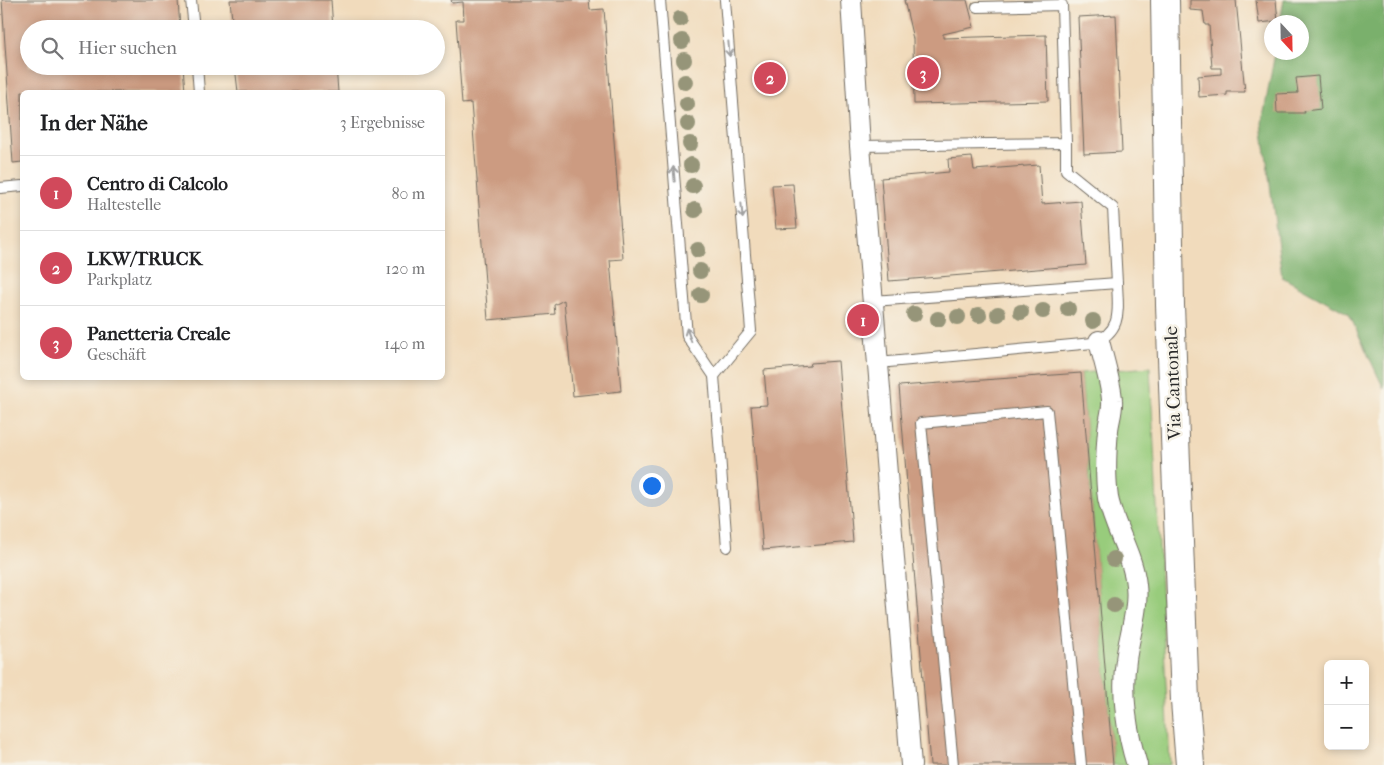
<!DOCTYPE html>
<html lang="de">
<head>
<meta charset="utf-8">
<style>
  :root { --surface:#fff; --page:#f6f6f6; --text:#202124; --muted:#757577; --line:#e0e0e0; --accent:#d1495b }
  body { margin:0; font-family:"IM FELL French Canon",serif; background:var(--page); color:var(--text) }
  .controls { position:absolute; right:15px; bottom:15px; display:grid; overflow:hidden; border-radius:8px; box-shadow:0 2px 8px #0003 }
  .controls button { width:45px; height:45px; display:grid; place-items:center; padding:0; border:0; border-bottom:1px solid var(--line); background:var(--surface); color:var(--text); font:25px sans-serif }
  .compass { position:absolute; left:1264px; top:15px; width:45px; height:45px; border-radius:50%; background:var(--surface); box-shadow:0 2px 8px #0003; rotate:158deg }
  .you { position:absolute; left:651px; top:485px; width:18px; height:18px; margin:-12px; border:4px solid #fff; border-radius:50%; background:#1a73e8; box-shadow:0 0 0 8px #1a73e833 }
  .badge { display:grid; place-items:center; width:32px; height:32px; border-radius:50%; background:var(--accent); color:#fff; font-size:16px; font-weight:700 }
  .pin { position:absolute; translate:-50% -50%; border:2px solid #fff; box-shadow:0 1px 5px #0006 }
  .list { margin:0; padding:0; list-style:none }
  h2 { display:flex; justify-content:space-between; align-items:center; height:65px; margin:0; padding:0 20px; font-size:21px }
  h2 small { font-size:16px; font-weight:400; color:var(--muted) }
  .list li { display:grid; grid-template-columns:32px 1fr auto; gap:15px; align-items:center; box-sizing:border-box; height:75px; padding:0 20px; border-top:1px solid var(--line) }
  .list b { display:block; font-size:19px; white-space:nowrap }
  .list p { margin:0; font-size:16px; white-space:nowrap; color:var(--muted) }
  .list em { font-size:16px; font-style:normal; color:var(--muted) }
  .icon { flex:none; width:28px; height:28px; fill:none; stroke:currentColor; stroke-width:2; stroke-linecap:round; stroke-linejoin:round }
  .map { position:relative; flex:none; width:1384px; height:765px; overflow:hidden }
  .search { position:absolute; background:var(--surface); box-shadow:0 2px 8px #0003; left:20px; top:20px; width:425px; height:55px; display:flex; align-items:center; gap:12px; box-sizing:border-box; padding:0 18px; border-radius:28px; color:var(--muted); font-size:19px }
  .panel { position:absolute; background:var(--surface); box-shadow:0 2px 8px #0003; left:20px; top:90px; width:425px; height:290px; border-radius:8px }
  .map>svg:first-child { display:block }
  .green { fill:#98cc7c; stroke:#627c54 }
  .forest { fill:#7ab06c; stroke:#526e4c }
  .building { fill:#cc9b81 }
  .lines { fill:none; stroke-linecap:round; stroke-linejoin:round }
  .lane-casing { stroke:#70695e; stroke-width:12 }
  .street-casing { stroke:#70695e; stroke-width:22 }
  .secondary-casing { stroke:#70695e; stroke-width:30 }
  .lane { stroke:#fff; stroke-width:10 }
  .street { stroke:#fff; stroke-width:20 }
  .secondary { stroke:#fff; stroke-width:28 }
  .tree { fill:#969579 }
  .oneway { stroke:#a0a0a0 }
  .labels { text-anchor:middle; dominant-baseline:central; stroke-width:5; stroke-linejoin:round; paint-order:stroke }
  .street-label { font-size:19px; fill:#2b2b2b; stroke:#f7f3e8 }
</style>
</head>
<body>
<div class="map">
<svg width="1384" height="765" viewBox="0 0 1384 765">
  <rect width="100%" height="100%" fill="#f7f3e8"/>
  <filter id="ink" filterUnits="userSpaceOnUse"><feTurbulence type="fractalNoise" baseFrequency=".02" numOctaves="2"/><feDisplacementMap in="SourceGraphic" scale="10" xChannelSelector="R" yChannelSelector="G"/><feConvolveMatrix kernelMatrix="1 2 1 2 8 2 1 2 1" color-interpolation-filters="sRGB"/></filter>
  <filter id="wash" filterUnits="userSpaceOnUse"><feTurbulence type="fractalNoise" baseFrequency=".0096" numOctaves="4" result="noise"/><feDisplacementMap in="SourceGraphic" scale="20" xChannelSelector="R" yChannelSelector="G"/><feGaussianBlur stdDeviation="1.12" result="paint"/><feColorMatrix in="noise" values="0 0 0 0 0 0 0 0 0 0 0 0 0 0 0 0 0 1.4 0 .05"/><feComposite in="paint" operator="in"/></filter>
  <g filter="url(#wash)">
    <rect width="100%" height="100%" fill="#f1dbbc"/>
    <path class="green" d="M1150,367L1170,765H1113L1081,373Z"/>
    <path class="forest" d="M1284,0H1384V389L1349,314L1282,277L1262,123L1275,53L1302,52V22H1280Z"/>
    <g id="blocks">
      <g class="building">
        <path d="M2,0H178L180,29H29V66H183L185,92H22V162L13,163Z"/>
        <path d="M230,0H331L333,29H233Z"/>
        <path d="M451,0H589L590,10L604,9L623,259L610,260L621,391L573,396L564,300L554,305L555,314L488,320L471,103L462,104L456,20H464L463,2L452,3Z"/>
        <path d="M904,0H967L974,27L943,34V38L1046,35L1048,101L914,104L913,39Z"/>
        <path d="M1190,0H1236L1245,92H1227V95L1199,97L1198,76L1221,74V68H1212L1209,25H1205L1203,11L1190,10Z"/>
        <path d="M1256,0H1276L1278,21L1259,23Z"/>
        <path d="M1116,15L1122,152L1084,154L1078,17Z"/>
        <path d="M235,66H336L338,92H238Z"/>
        <path d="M1318,76L1321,109L1304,111L1305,113H1277L1276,94L1298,93L1296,78Z"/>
        <path d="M972,157L974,170L1039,165L1042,204L1081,201L1086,265L889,281L881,178L949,172L948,159Z"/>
        <path d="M793,184L797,228L776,229L772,185Z"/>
        <path d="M838,361L853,542L763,550L751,406L767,405L764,370L810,366L811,363Z"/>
        <path d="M1081,373L1113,765H930L899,386Z"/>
      </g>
    </g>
  </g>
  <g filter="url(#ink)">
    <use href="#blocks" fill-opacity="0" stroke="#70695e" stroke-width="1"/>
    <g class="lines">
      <g class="lane-casing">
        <g id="lane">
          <path d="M191,0L194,29"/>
          <path d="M660,0L687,336L714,376L727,547"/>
          <path d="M197,66L199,92"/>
          <path d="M1066,143V170L1113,208L1117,283"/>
          <path d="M860,146L1066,143L1062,5L977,7"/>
          <path d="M0,188L22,186"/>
          <path d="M873,301L1117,283C1118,310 1123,331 1093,343L878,363"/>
          <path d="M714,376L751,331L725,0"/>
          <path d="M953,765L921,423L1047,411L1081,765"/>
        </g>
      </g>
      <g class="street-casing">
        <g id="street">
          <path d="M851,0L860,146L911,765"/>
          <path d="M1099,341C1103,358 1111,383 1112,400C1113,410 1109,420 1108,430C1106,452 1105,476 1108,498C1114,528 1133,555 1136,585C1139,610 1129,635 1126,660C1121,694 1127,733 1137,765"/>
        </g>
      </g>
      <g class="secondary-casing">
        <path id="secondary" d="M1165,0L1170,305L1185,701L1190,765"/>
      </g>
      <use href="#lane" class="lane"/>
      <use href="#street" class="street"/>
      <use href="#secondary" class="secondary"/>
    </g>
    <g class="tree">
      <circle cx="680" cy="19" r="8"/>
      <circle cx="682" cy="41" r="8"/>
      <circle cx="684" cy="60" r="8"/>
      <circle cx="685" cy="82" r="8"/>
      <circle cx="687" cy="104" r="8"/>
      <circle cx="688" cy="124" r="8"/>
      <circle cx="690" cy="144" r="8"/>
      <circle cx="691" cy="165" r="8"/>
      <circle cx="693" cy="186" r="8"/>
      <circle cx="695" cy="210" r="8"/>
      <circle cx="698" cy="250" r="8"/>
      <circle cx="700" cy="271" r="8"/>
      <circle cx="701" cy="295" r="8"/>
      <circle cx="1068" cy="309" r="8"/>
      <circle cx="1043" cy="311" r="8"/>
      <circle cx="1021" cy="312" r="8"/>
      <circle cx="914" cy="314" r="8"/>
      <circle cx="998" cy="314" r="8"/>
      <circle cx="979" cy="315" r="8"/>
      <circle cx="958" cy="317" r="8"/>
      <circle cx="938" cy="319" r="8"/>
      <circle cx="1093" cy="321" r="8"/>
      <circle cx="1114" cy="559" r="8"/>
      <circle cx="1114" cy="605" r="8"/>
    </g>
    <defs><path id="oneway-shaft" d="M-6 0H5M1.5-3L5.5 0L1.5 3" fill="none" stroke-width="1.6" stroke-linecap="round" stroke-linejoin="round" transform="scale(1.25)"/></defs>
    <g class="oneway">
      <use href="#oneway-shaft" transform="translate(729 49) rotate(85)"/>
      <use href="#oneway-shaft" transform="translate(674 174) rotate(-95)"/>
      <use href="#oneway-shaft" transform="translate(742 211) rotate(85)"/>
      <use href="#oneway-shaft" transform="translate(689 335) rotate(-109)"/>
    </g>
  </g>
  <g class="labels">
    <g class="street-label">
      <text transform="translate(1173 383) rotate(-92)">Via Cantonale</text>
    </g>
  </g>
</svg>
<div class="controls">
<button>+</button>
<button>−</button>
</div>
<svg class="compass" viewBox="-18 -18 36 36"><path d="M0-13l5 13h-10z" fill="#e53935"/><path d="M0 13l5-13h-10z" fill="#757577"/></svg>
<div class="you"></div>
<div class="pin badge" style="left:863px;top:320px">1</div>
<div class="pin badge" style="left:770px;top:78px">2</div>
<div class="pin badge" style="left:923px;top:73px">3</div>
<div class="search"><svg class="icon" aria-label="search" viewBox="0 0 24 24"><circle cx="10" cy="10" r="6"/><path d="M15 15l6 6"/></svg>Hier suchen</div>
<section class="panel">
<h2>In der Nähe<small>3 Ergebnisse</small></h2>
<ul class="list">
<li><span class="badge">1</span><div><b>Centro di Calcolo</b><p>Haltestelle</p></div><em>80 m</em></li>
<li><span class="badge">2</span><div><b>LKW/TRUCK</b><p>Parkplatz</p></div><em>120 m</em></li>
<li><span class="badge">3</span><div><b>Panetteria Creale</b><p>Geschäft</p></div><em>140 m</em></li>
</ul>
</section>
</div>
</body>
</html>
